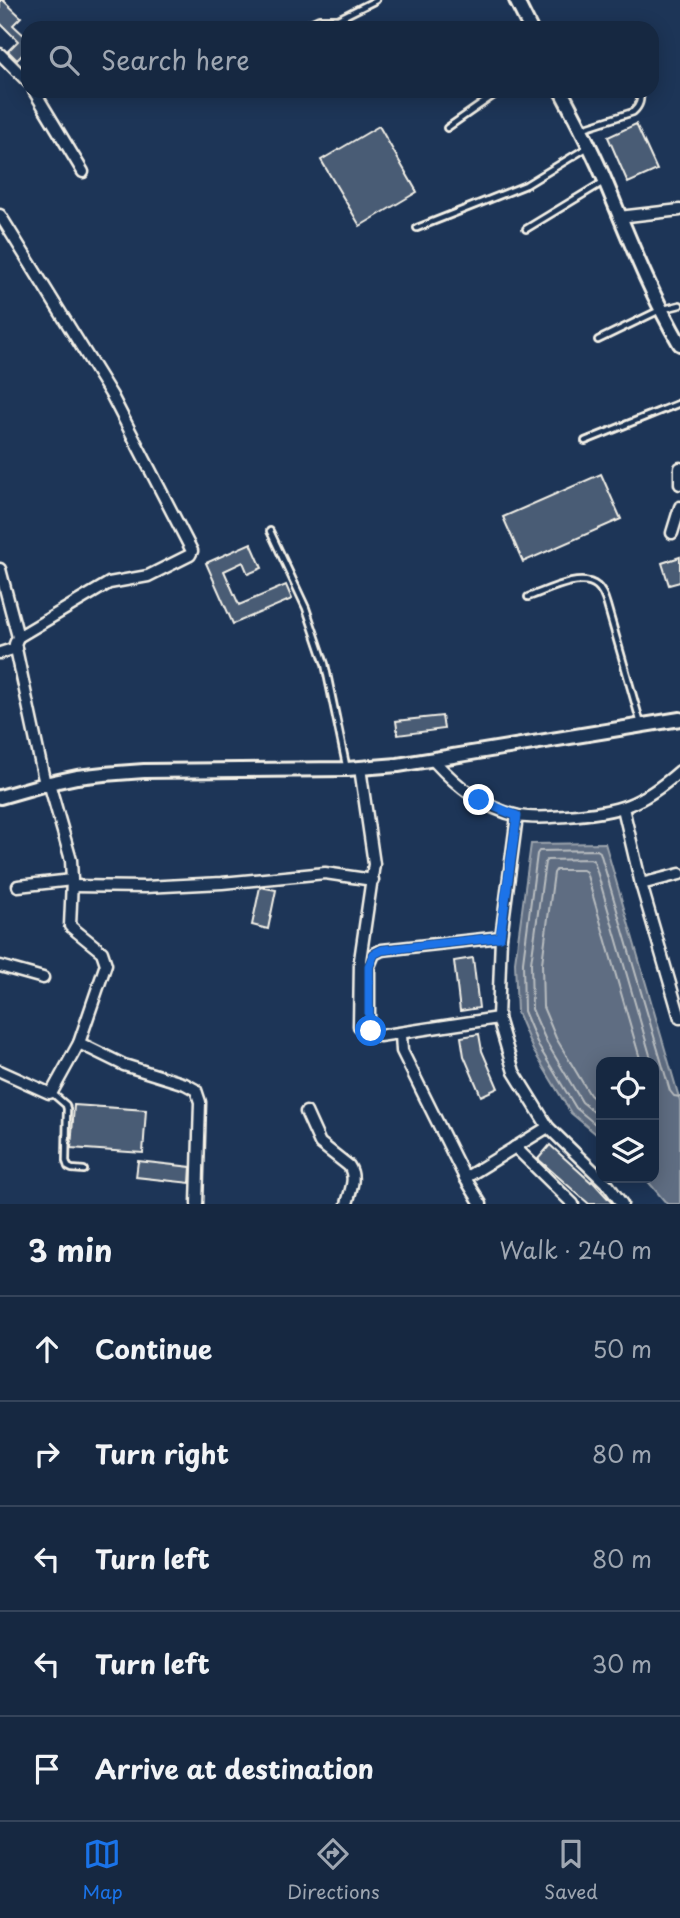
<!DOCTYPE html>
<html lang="en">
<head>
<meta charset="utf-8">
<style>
  :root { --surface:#162841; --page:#1f3048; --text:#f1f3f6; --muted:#9ea6b1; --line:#35445a; --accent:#1a73e8 }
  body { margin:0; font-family:"Playpen Sans",sans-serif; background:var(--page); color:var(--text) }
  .controls { position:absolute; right:21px; bottom:21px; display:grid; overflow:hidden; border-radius:14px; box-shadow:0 4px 18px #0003 }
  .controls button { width:63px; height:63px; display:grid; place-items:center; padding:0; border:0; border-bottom:2px solid var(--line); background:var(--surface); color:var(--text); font:35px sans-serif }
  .stop { position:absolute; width:21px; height:21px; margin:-16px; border:5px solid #1a73e8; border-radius:50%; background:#fff }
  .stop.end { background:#1a73e8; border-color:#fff; box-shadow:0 2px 7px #0008 }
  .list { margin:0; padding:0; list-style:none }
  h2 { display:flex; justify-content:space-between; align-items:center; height:91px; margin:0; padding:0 28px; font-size:30px }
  h2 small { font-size:23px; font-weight:400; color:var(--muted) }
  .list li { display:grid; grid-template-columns:46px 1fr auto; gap:21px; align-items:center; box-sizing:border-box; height:105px; padding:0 28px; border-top:2px solid var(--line) }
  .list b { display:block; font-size:26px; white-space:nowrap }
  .list em { font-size:23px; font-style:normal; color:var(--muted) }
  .icon { flex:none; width:38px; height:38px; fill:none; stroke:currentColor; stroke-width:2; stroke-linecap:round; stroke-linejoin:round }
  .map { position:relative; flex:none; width:680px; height:1204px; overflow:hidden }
  .search { position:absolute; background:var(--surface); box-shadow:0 4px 18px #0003; left:21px; right:21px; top:21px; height:77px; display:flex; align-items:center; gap:18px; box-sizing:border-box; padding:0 24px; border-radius:21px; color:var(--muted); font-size:26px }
  .sheet { height:616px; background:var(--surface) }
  nav { display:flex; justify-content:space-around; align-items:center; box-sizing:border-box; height:98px; border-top:2px solid var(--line); background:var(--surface); font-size:19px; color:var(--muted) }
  nav a { display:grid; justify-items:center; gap:4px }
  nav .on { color:var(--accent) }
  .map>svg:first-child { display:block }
  .water { fill:#5e6d82; stroke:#9aa2ab; stroke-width:2 }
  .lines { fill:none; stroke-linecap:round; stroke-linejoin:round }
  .shore { stroke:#b8bcbf; stroke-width:2 }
  .building { fill:#485b74; stroke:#f4f1e8; stroke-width:2 }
  .service-casing { stroke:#f4f1e8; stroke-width:10 }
  .minor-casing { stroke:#f4f1e8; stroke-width:15 }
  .tertiary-casing { stroke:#f4f1e8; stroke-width:18 }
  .service { stroke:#1d3557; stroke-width:4.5 }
  .minor { stroke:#1d3557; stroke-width:10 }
  .tertiary { stroke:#1d3557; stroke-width:12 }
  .route { stroke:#1a73e8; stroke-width:9 }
</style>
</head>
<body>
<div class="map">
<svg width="680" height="1204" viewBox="0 0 680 1204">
  <rect width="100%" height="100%" fill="#1d3557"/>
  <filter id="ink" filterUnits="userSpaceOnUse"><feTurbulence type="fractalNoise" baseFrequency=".0143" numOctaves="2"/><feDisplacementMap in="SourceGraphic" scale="14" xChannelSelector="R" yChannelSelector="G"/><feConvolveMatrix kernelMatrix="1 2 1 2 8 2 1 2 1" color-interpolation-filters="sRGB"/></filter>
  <g filter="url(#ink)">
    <path class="water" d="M605,843L680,1101V1204H667L645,1178H654V1062H601V1138L571,1113L533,1050L517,1012L515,962L531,844Z"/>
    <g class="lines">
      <g class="shore">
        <path d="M601,1104L590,1095L556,1038L543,1007L542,963L554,873L556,870H583L586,872L641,1062"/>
        <path d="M601,1118L582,1102L547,1043L532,1009L531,963L545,862L547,860L590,859L594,861L652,1062"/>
        <path d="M601,1129L576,1108L539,1047L524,1011L523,962L537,854L539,851L597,850L600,852L670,1091L674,1096L680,1097"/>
      </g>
    </g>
    <g class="building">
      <path d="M0,0H3L21,17L13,25L28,39V49L17,60L8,51L18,41L0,23Z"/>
      <path d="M636,124L657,170L628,183L608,137Z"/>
      <path d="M379,126L417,192L360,226L321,160Z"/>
      <path d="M601,474L621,519L523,562L503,517Z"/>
      <path d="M251,543L262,568L248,574L243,562L224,571L239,605L286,585L292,599L233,624L206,563Z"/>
      <path d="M680,557V582L669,585L662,563Z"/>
      <path d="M442,716L444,729L398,735L396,721Z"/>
      <path d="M260,887L276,890L268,929L252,925Z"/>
      <path d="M473,958L479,1008L460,1011L454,961Z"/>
      <path d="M479,1034L482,1051L498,1088L481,1096L464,1056L461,1037Z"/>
      <path d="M74,1105L146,1110L143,1153L71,1148Z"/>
      <path d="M550,1145L591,1182L592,1181L613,1204H589L538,1159Z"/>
      <path d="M138,1161L191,1167L190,1183L136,1177Z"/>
    </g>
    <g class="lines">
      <g class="service-casing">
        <g id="service">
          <path d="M299,28L319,19H338L376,0"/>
          <path d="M447,128L500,91"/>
          <path d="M583,128L633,112C640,106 641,100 640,91"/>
          <path d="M417,228L526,185L588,147"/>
          <path d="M526,229L605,181"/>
          <path d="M598,340L660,310L680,305"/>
          <path d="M585,441L680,403"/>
          <path d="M270,531L306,608L325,664L346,765"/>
          <path d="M528,597C546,591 581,572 597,586C602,590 605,598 607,605L641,724"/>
          <path d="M52,1093L66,1105L67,1109L66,1161L68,1167L72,1169L84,1170"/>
        </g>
      </g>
      <g class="minor-casing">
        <g id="minor">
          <path d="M0,54L28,82"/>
          <path d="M34,91L83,172"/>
          <path d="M0,215L112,396L192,551L190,555L148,576L109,583L18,637"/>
          <path d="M619,217L680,210"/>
          <path d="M680,468V484"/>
          <path d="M672,533L680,507"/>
          <path d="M0,569L18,637L15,644L45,784"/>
          <path d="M0,653L16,648"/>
          <path d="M434,761C457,786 484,809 519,816C535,819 551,817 567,816C619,812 640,806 680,771"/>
          <path d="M623,808L641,884L680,1018"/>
          <path d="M517,816L501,937L498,1018L514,1072L548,1127L608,1185L622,1204"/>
          <path d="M641,884L680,874"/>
          <path d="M18,886L72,880"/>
          <path d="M72,886L145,887L222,883L325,873L373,880"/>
          <path d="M0,966L43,978"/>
          <path d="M498,1018L379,1036L371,1031L369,1027V966L374,954L382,950L501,937"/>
          <path d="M359,1026L360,960L374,864L360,768"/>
          <path d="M401,1034L402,1051L465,1178L481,1204"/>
          <path d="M79,1043L124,1065L185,1084L196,1090L200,1102L197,1204"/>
          <path d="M0,1071L49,1093L52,1092L79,1043L106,964L102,952L70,926L72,880L71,860L49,783"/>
          <path d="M306,1112L320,1143L349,1166C357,1178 350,1191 347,1204"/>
          <path d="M515,1147L573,1204"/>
          <path d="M465,1178L548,1127"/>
        </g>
      </g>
      <g class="tertiary-casing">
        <g id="tertiary">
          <path d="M516,0L530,28"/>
          <path d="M561,91C577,121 593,151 606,183C629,238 650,293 680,344"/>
          <path d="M0,797L49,783L77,777L104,774L144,771L347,769L398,765L680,719"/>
        </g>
      </g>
      <use href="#service" class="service"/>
      <use href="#minor" class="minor"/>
      <use href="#tertiary" class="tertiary"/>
    </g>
  </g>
  <g class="lines" filter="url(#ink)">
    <path class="route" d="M371,1031L369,1027V966L374,954L382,950L500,937L517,816L479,800"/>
  </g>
</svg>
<div class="controls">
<button><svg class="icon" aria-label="locate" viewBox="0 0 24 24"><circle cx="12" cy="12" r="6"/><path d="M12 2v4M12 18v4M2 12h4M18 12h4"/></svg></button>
<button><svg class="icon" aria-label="layers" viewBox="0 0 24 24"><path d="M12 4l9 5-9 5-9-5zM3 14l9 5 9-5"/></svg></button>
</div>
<div class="stop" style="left:371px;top:1031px"></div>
<div class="stop end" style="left:479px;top:800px"></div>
<div class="search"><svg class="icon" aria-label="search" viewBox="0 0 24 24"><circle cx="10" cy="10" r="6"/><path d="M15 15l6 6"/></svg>Search here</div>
</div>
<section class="sheet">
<h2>3 min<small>Walk · 240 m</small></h2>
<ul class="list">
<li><svg class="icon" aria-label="ahead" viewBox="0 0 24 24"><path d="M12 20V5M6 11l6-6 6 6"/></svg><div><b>Continue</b></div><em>50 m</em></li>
<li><svg class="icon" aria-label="right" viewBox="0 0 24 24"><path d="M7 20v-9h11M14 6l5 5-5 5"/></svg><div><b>Turn right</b></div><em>80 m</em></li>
<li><svg class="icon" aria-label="left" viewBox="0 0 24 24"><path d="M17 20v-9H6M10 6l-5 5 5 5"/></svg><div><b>Turn left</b></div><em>80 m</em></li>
<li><svg class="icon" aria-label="left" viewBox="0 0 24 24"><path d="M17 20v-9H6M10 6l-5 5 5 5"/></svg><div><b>Turn left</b></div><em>30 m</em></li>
<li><svg class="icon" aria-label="arrive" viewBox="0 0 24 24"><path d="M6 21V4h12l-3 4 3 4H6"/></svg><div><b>Arrive at destination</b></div></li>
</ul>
</section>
<nav>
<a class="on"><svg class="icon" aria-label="map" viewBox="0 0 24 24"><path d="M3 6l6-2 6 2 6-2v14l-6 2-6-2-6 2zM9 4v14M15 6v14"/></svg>Map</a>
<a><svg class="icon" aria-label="directions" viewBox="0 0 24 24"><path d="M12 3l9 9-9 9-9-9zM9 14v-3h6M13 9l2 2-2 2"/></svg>Directions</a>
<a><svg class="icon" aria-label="saved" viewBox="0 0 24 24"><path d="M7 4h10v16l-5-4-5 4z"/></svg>Saved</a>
</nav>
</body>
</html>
